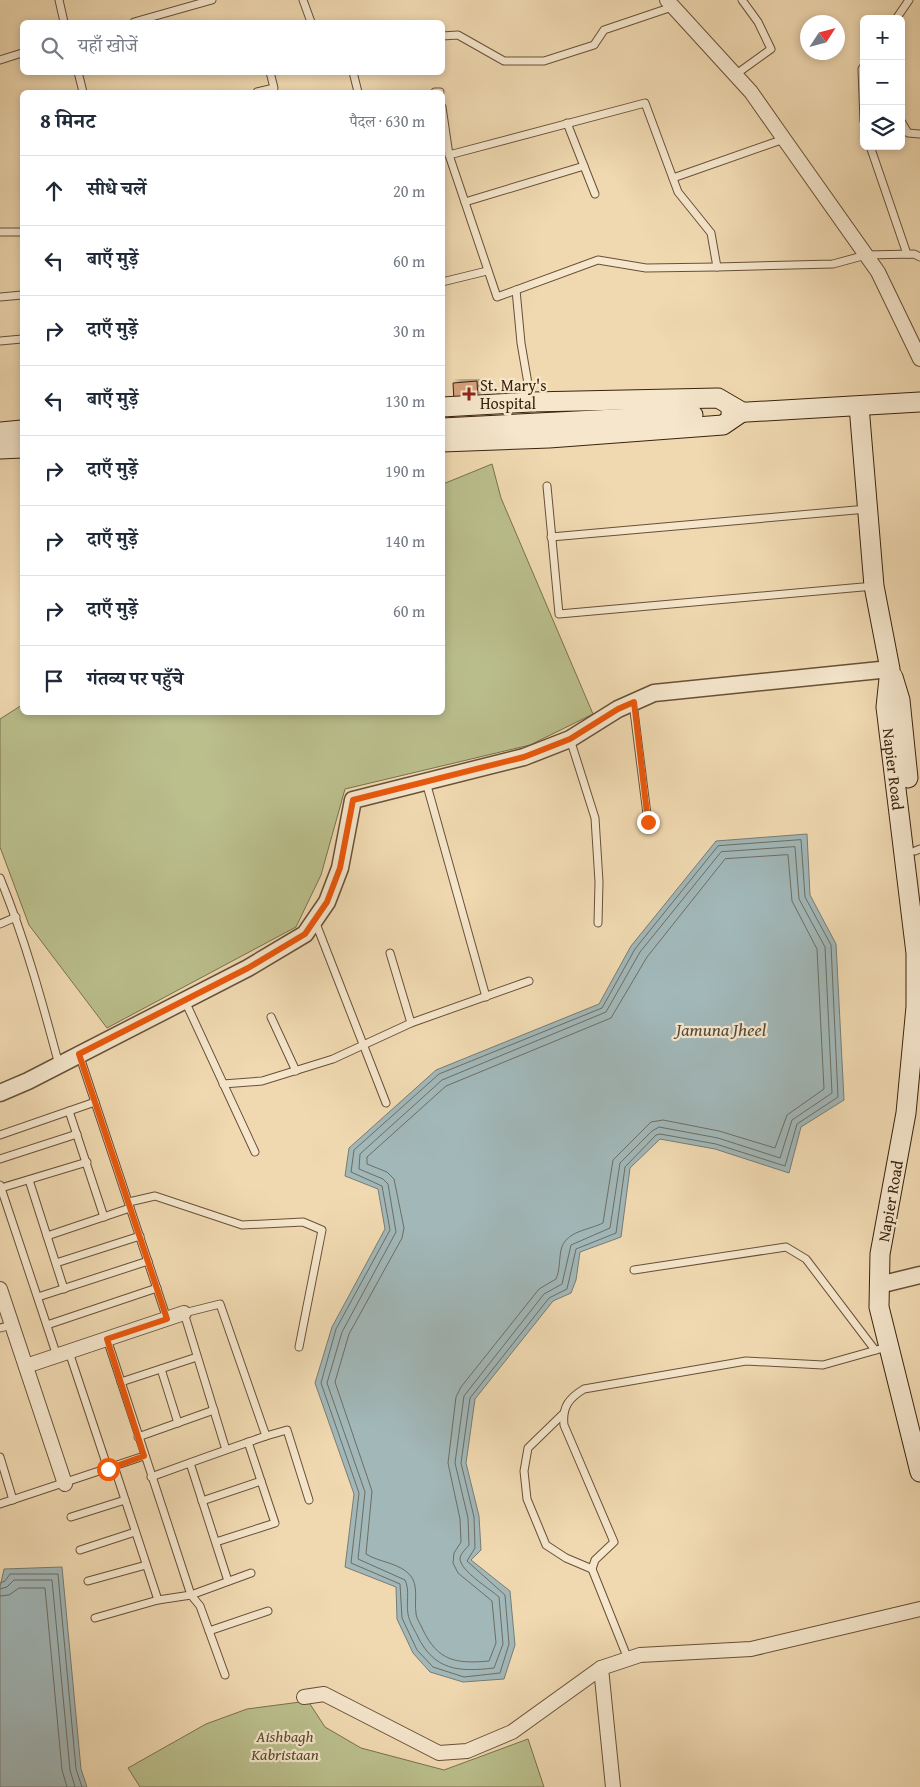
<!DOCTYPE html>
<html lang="hi">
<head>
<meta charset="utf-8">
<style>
  :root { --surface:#fff; --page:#f6f6f7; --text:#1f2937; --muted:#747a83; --line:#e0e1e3 }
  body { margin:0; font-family:"Gentium Book Plus","Noto Serif Devanagari",serif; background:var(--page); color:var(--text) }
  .controls { position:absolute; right:15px; top:15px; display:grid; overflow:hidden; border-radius:8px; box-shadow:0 2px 8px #0003 }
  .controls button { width:45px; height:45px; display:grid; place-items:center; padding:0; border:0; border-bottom:1px solid var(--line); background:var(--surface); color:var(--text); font:25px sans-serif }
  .compass { position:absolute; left:800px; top:15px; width:45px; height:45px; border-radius:50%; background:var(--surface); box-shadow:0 2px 8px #0003; rotate:54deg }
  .stop { position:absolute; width:15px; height:15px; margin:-11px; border:4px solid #ea580c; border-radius:50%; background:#fff }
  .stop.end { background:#ea580c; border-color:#fff; box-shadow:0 1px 5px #0008 }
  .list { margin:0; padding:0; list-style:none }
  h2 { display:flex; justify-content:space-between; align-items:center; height:65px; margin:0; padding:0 20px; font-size:21px }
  h2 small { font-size:16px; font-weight:400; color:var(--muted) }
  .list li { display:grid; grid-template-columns:32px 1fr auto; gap:15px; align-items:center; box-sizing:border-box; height:70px; padding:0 20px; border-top:1px solid var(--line) }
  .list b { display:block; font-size:19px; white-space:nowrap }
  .list em { font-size:16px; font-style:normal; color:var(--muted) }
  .icon { flex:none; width:28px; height:28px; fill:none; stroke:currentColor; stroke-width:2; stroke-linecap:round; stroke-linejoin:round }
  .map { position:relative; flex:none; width:920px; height:1787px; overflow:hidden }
  .search { position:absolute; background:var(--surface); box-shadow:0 2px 8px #0003; left:20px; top:20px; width:425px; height:55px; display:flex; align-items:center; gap:12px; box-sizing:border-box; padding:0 18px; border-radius:8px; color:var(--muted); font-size:19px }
  .panel { position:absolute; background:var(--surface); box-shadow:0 2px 8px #0003; left:20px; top:90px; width:425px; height:625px; border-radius:8px }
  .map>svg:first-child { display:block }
  .green { fill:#babf8c; stroke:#7a714d }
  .water { fill:#a1b7b8; stroke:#787c74 }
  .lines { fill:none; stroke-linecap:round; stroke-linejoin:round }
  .shore { stroke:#6e6d63; stroke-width:1 }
  .building { fill:#d7a07d; stroke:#3b230e; filter:url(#shadow) }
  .service-casing { stroke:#685037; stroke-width:9 }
  .minor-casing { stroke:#685037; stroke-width:16 }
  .tertiary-casing { stroke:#685037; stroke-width:19 }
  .secondary-casing { stroke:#3b230e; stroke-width:21 }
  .service { stroke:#f5e6cc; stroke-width:7 }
  .minor { stroke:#f5e6cc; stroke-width:14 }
  .tertiary { stroke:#f5e6cc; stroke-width:16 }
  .secondary { stroke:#f5e6cc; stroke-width:19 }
  .route { stroke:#ea580c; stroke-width:6 }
  .poi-dot { fill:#8f2418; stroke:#f5e6cc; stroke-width:2 }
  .labels { text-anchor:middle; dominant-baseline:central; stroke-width:4.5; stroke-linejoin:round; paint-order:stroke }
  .poi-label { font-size:16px; fill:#3b230e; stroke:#f5e6cc; text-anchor:start }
  .street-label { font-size:16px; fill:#3b230e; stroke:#f5e6cc }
  .park-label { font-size:16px; font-style:italic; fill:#5b4a2e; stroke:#f5e6cc }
  .water-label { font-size:18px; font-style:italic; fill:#544838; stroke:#f5e6cc }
</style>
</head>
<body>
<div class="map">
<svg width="920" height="1787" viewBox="0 0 920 1787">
  <defs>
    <filter id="shadow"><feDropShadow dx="4.5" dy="-4.5" stdDeviation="2.5" flood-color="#0004"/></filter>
  </defs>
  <rect width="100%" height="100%" fill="#f0d9b1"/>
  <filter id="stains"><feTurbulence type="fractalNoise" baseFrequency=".004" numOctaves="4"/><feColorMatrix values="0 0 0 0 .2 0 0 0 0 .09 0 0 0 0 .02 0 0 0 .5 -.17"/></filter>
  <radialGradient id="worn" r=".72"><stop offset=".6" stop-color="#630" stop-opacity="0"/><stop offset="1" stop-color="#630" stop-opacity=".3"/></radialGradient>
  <g class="green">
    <path d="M492,464L501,498L593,714L530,745L345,789L321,875L296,927L107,1028L29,925L0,847V719L22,705V712H442L443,484Z"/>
    <path d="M308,1701L325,1727L361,1748L444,1770L528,1739L544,1787H140L128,1768L206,1724L247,1709Z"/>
  </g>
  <g class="water">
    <path d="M807,834L810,895L836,944L844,1100L801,1127L789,1173L715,1149L660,1139L630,1168L621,1237L580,1252L576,1280L571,1293L553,1301L475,1399L466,1463L479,1516L481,1550L471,1560L510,1591L515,1645L504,1679L463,1682L430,1672L413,1653L397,1619L396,1587L345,1567L354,1494L315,1383L332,1327L385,1229L378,1189L345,1176L349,1148L436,1070L599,1004L631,946L716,841Z"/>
    <path d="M62,1567L81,1769L87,1787H0V1587L4,1569Z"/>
  </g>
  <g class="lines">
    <g class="shore">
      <path d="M801,840L805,897L831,945L838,1097L797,1124L785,1166L716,1144L660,1134L656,1135L625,1167L616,1233L576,1249L567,1289L549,1298L470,1398L461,1463L474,1517L475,1548L467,1561L505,1595L509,1644L500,1673L464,1677L433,1667L417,1650L402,1618L400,1584L351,1563L359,1493L321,1383L336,1329L390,1230L382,1186L351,1172L354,1150L439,1074L602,1008L635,949L718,846Z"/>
      <path d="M795,847L799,899L825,947L832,1093L792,1120L780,1158L718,1138L659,1127L652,1131L620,1163L610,1228L571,1245L562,1284L544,1294L464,1396L455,1463L468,1518L469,1545C466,1549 461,1553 460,1558C459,1570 490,1589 499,1597L503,1644L494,1668C459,1672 434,1671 417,1635C414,1629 409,1621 408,1614C406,1603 410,1590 405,1580L358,1559L365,1492L327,1383L342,1332L396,1232L388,1184L383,1179L359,1169L360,1154L442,1080L606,1012L640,952L721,852Z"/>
      <path d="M788,855L792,901L817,949L824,1089L787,1115L775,1148L719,1131L663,1120L651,1122L613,1160L603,1223C589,1230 565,1231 561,1250C559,1260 560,1270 556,1279L539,1289L461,1387L456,1397L448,1463L460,1519L461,1542L454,1553L453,1563L458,1573L492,1601L496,1643L489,1661C456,1664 438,1661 423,1630C421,1625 416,1618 416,1613C414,1601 419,1585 410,1575C400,1563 378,1562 366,1554L372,1491L335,1382L349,1334L402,1238L404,1228L394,1179L387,1172L367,1164V1157L446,1086L611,1018L647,957L725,859Z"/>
      <path d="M0,1583L5,1581L10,1574H58L76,1769L82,1787"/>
      <path d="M0,1589L7,1587L14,1580H52L70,1770L75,1787"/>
      <path d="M0,1596L9,1595L19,1588H45L62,1770L67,1787"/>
    </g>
  </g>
  <path class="building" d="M477,381L478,399L454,401L453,383Z"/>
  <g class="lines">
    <g class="service-casing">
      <g id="service">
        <path d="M59,0L64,22"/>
        <path d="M303,0L311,22"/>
        <path d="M896,19L909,0"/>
        <path d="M134,22L212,0"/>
        <path d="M442,36L458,35L504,61H544L594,45L604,30L672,7"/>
        <path d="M0,60L22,53"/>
        <path d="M864,66L862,69L864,121"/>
        <path d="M78,72L83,92"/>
        <path d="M353,72L358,92"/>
        <path d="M735,75L771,49L758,22L742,0"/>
        <path d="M257,92L274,88L270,72"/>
        <path d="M435,92H440"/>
        <path d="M442,107L449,155L497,297L598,260L646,268L717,267L833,264L866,255L914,254L920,257"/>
        <path d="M901,121L908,133L920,134"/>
        <path d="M567,123L595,194"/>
        <path d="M870,146L907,254"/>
        <path d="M449,155L645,103L678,192L711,233L717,267"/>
        <path d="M673,178L784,139"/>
        <path d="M465,202L584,166"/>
        <path d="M0,232H22"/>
        <path d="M442,282L487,271"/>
        <path d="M516,290L521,343L531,401"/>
        <path d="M0,297L22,295"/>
        <path d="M0,341L22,339"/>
        <path d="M547,486L559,614L874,586"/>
        <path d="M551,537L867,509"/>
        <path d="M633,703L648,822"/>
        <path d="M570,739L595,818L599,882L598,923"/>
        <path d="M426,782L486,997"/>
        <path d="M915,851L920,849"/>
        <path d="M0,878C25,939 42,1001 59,1065"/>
        <path d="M315,921L386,1103"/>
        <path d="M0,924L16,917"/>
        <path d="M390,953L411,1023"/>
        <path d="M185,1001L255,1152"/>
        <path d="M271,1017L296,1071"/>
        <path d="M79,1054L167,1319"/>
        <path d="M223,1084L262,1081L333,1059L411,1023L529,981"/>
        <path d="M69,1111L104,1217"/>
        <path d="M0,1135L95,1102"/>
        <path d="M0,1159L77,1134"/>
        <path d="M29,1180L64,1289"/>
        <path d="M0,1185L57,1356"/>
        <path d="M1,1188L87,1162"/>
        <path d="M129,1202L155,1196L242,1225L303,1222L322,1230L299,1347"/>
        <path d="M47,1236L130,1208"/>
        <path d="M56,1263L140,1236"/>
        <path d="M634,1270L786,1247L806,1259L875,1350"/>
        <path d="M38,1297L148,1261"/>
        <path d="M47,1325L157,1288"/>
        <path d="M0,1328L12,1325"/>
        <path d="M107,1339L191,1595L200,1606L225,1675"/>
        <path d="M69,1352L108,1469"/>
        <path d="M161,1369L178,1423"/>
        <path d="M121,1382L197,1357"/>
        <path d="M563,1414L528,1448L524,1471L527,1499L546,1545L566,1558L592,1569"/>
        <path d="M266,1436L287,1430L309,1500"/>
        <path d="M138,1437L214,1410"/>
        <path d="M0,1457L13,1500"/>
        <path d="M190,1463L228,1581"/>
        <path d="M114,1466L158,1600"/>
        <path d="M151,1477C189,1463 228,1449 266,1436L220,1304L184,1313L226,1450"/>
        <path d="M202,1501L261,1481"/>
        <path d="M0,1504L144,1456"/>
        <path d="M71,1517L125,1500"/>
        <path d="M216,1542L275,1523L248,1442"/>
        <path d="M80,1550L135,1532"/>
        <path d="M88,1581L146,1565"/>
        <path d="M95,1618L158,1600L191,1595L251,1573"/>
        <path d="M209,1631L268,1611"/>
        <path d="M628,1659L592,1569L595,1560L614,1542L564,1425C562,1407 569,1398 584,1389L746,1361L823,1365L887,1347"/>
      </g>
    </g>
    <g class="minor-casing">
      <g id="minor">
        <path d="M667,0L751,92L784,139L878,272L920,359"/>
        <path d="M0,1289L65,1484"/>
        <path d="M26,1366L184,1313"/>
        <path d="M601,1668L613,1787"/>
        <path d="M304,1697L324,1694L439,1753L467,1751L512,1732L601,1668L640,1655L751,1649L920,1609"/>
      </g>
    </g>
    <g class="tertiary-casing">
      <g id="tertiary">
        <path d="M0,1093L28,1081L248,968L305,934L327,902L340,868L353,800L524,757L570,739L618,709L654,693L890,669"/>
        <path d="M879,1285L920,1275"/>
      </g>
    </g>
    <g class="secondary-casing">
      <g id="secondary">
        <path id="s1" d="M859,406L874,586L890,669L886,707L916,953V1007L906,1113L880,1254L879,1307L920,1472"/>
        <path d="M442,407L531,402L718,398L742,412L723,425L549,438L442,442"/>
        <path d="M731,413L920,402"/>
        <path d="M442,428L693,415"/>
        <path d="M0,432L22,430"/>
        <path d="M0,449L22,448"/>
        <path d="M893,677L900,700L908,778"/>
      </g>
    </g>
    <use href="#service" class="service"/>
    <use href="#minor" class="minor"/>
    <use href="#tertiary" class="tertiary"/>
    <use href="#secondary" class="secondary"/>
  </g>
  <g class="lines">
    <path class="route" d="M108,1469L144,1456L107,1339L167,1319L79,1054L248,968L305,934L327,902L340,868L353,800L524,757L570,739L618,709L634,702L648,822"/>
  </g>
  <path class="poi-dot" d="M466.5 386.5h5v5h5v5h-5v5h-5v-5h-5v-5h5z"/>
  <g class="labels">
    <g class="poi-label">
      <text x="480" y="385">St. Mary's<tspan x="480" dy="18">Hospital</tspan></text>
    </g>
    <g class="street-label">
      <text stroke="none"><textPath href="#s1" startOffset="366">Napier Road</textPath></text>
      <text transform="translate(890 1201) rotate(-80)">Napier Road</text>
    </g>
    <g class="park-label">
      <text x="285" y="1736">Aishbagh<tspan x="285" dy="18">Kabristaan</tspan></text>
    </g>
    <g class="water-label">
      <text x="721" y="1029">Jamuna Jheel</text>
    </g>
  </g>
  <rect width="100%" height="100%" filter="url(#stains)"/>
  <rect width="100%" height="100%" fill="url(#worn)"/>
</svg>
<div class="controls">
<button>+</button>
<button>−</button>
<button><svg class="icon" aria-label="layers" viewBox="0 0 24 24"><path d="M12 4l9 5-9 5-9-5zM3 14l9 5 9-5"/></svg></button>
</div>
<svg class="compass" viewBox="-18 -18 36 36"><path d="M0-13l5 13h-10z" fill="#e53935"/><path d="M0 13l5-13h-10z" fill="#747a83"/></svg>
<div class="stop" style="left:108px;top:1469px"></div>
<div class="stop end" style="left:648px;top:822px"></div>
<div class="search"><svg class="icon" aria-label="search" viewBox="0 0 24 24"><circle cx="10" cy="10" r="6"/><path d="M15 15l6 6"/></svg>यहाँ खोजें</div>
<section class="panel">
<h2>8 मिनट<small>पैदल · 630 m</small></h2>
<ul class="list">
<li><svg class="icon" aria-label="ahead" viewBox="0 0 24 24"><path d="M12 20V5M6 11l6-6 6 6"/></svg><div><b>सीधे चलें</b></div><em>20 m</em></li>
<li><svg class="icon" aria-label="left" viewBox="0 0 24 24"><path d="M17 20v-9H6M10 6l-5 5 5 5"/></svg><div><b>बाएँ मुड़ें</b></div><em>60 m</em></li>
<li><svg class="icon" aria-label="right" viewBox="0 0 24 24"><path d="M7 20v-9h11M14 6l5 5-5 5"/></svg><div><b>दाएँ मुड़ें</b></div><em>30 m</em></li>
<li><svg class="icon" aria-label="left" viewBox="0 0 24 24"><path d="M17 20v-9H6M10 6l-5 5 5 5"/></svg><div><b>बाएँ मुड़ें</b></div><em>130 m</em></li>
<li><svg class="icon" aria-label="right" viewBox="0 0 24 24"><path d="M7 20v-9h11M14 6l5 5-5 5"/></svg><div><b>दाएँ मुड़ें</b></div><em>190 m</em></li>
<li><svg class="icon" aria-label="right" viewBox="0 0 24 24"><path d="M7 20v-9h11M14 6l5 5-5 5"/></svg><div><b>दाएँ मुड़ें</b></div><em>140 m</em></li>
<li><svg class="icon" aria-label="right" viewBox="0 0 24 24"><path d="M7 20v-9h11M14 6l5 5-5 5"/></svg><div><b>दाएँ मुड़ें</b></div><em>60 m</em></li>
<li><svg class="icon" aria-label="arrive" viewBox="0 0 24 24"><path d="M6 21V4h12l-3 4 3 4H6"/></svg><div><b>गंतव्य पर पहुँचे</b></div></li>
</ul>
</section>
</div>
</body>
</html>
